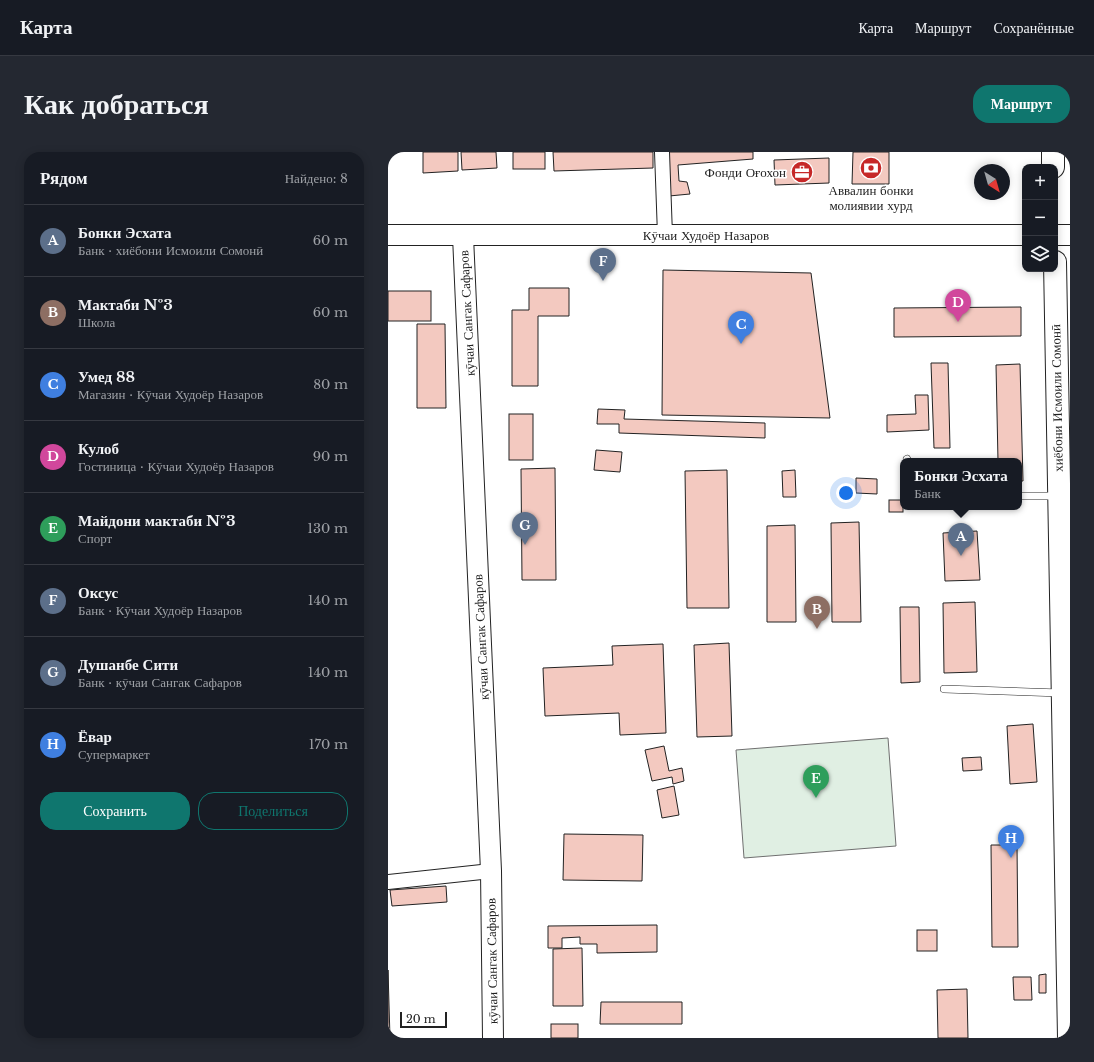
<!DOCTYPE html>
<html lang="ru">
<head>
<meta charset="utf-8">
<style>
  :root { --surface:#171b24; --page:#242831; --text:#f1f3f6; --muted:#9ea1a6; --line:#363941; --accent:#0f766e }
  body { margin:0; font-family:"Libre Baskerville",serif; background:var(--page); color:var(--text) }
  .controls { position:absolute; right:12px; top:12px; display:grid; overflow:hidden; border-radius:8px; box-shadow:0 2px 10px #0003 }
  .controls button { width:36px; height:36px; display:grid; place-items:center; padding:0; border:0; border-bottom:1px solid var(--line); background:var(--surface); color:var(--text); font:20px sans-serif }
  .compass { position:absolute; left:586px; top:12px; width:36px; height:36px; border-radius:50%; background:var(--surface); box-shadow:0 2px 10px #0003; rotate:143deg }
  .scale { position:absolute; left:12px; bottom:10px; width:47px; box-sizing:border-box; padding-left:4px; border:2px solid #222; border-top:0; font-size:11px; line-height:14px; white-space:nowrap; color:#222; -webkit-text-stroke:3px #fff; paint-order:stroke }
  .you { position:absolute; left:458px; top:341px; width:14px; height:14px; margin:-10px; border:3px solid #fff; border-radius:50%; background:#1a73e8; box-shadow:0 0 0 6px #1a73e833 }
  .badge { display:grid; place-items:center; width:26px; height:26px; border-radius:50%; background:var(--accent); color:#fff; font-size:13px; font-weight:700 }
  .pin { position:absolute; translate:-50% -33px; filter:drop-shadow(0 1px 2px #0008) }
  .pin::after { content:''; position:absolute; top:21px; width:14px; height:12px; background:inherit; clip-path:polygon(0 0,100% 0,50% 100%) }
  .popup { position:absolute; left:512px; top:306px; width:122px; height:52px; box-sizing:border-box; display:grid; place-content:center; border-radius:8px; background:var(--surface); filter:drop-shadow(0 1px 3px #0005); font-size:13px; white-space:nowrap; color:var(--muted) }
  .popup b { font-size:15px; color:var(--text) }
  .popup::after { content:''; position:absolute; left:50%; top:100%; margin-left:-8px; border:8px solid transparent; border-top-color:var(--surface) }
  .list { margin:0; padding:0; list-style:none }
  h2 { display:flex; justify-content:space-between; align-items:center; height:52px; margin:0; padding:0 16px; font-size:17px }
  h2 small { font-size:13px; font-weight:400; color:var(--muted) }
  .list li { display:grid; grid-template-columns:26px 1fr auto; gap:12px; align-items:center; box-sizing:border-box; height:72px; padding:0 16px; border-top:1px solid var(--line) }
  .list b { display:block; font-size:15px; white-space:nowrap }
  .list p { margin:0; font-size:13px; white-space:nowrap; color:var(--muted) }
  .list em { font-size:13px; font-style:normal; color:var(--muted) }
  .actions { display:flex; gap:8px; padding:12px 16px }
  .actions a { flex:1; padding:9px 0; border:1px solid var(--accent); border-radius:16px; text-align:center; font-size:14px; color:var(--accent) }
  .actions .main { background:var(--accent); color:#fff }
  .icon { flex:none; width:22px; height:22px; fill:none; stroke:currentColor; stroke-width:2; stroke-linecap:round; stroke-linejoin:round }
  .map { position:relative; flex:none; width:682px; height:886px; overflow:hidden; border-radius:16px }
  header { display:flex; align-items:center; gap:24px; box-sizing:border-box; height:56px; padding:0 20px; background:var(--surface); border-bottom:1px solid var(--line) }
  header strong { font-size:19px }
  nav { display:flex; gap:22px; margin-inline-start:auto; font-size:14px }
  .intro { display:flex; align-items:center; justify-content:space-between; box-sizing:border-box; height:96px; padding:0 24px }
  h1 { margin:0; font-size:28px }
  .button { padding:10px 18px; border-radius:16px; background:var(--accent); color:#fff; font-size:14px; font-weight:700 }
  main { display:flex; gap:24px; padding:0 24px }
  aside { flex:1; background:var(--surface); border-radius:16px; box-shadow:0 2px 10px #0003 }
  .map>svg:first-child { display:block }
  .green { fill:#e0efe3; stroke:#6f6f6f }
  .building { fill:#f3c9c0; stroke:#222 }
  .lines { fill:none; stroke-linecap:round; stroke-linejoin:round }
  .lane-casing { stroke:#222; stroke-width:8 }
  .street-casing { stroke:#222; stroke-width:16 }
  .secondary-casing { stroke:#222; stroke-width:22 }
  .primary-casing { stroke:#222; stroke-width:24 }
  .lane { stroke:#fff; stroke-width:7 }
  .street { stroke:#fff; stroke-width:14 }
  .secondary { stroke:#fff; stroke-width:20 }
  .primary { stroke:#fff; stroke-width:22 }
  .labels { text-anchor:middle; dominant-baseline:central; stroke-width:3; stroke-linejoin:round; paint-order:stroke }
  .poi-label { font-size:13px; fill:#222; stroke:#fff; text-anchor:end }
  .street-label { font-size:13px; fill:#222; stroke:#fff }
</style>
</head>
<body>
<header>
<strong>Карта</strong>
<nav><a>Карта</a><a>Маршрут</a><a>Сохранённые</a></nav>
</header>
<div class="intro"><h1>Как добраться</h1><a class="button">Маршрут</a></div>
<main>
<aside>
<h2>Рядом<small>Найдено: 8</small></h2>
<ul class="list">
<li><span class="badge" style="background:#5c6f8a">A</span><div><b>Бонки Эсхата</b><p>Банк · хиёбони Исмоили Сомонӣ</p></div><em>60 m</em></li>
<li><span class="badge" style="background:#8d6e63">B</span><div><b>Мактаби №3</b><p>Школа</p></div><em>60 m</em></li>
<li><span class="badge" style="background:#3f7fe0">C</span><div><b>Умед 88</b><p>Магазин · Кӯчаи Худоёр Назаров</p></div><em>80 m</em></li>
<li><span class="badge" style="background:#d1479c">D</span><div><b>Кулоб</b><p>Гостиница · Кӯчаи Худоёр Назаров</p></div><em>90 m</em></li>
<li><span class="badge" style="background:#2e9e5b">E</span><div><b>Майдони мактаби №3</b><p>Спорт</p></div><em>130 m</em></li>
<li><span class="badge" style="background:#5c6f8a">F</span><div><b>Оксус</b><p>Банк · Кӯчаи Худоёр Назаров</p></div><em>140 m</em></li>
<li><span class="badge" style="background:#5c6f8a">G</span><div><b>Душанбе Сити</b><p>Банк · кӯчаи Сангак Сафаров</p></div><em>140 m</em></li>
<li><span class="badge" style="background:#3f7fe0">H</span><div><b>Ёвар</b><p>Супермаркет</p></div><em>170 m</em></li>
</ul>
<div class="actions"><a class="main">Сохранить</a><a>Поделиться</a></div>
</aside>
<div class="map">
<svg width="682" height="886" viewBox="0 0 682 886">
  <rect width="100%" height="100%" fill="#fff"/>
  <path class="green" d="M500,586L508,694L356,706L348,598Z"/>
  <g class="building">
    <path d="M35,0H70V19L35,21Z"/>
    <path d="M73,0H108L109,16L74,18Z"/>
    <rect x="125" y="0" width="32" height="17"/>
    <path d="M165,0H265V16L166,19Z"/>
    <path d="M280,0H365V7L290,13L291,29L299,30L302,42L281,44Z"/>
    <path d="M465,0H501V32H464Z"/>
    <path d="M441,6V31L387,33L386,8Z"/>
    <path d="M275,118L423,121L442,266L274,263Z"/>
    <path d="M141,136H181V164H150V234H124V158H141Z"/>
    <rect x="0" y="139" width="43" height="30"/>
    <path d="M633,155V184L506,185V156Z"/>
    <path d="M29,172H57L58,256H29Z"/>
    <path d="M543,211H560L562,296H546Z"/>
    <path d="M632,212L635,329H631V309H610L608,213Z"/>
    <path d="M527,243H540L541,278L499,280V263L528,262Z"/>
    <path d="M210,257L237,258L236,267L377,271V286L231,281V272H209Z"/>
    <rect x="121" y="262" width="24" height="46"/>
    <path d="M208,298L234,300L232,320L206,318Z"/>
    <path d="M167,316L168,428H134L133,317Z"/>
    <path d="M339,318L341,456H299L297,319Z"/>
    <path d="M407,318L408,345H395L394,319Z"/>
    <path d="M468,326L489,327V342L468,341Z"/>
    <rect x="501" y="348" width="14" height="12"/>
    <path d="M471,370L473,470H444L443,371Z"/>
    <path d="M407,373L408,470H379V374Z"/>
    <path d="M589,379L592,428L557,429L555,381Z"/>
    <path d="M587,450L589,520L556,521L555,451Z"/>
    <path d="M512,455H531L532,530L513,531Z"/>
    <path d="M341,491L344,584L309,585L306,493Z"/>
    <path d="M275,492L278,581L232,583L231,561L157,564L155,516L225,513L224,494Z"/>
    <path d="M645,572L649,630L622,632L619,574Z"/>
    <path d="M276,594L281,619L294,616L296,629L285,632L284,625L264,629L257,598Z"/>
    <path d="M593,605L594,618L575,619L574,606Z"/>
    <path d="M286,634L291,663L274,666L269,638Z"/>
    <path d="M176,682L255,683L254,729L175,728Z"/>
    <path d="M603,693H629L630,795H604Z"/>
    <path d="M58,734L59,750L4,754L2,738Z"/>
    <path d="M269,773V800L209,801V792H192V785L174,786V796H160V774Z"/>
    <rect x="529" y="778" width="20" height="21"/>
    <path d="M194,796L195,854H165V797Z"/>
    <path d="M0,818L2,886H0Z"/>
    <path d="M658,822V841H651V823Z"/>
    <path d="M625,825H643L644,848H626Z"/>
    <path d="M579,837L580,886H550L549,838Z"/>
    <path d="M213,850H294V872H212Z"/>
    <rect x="163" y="872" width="27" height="14"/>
  </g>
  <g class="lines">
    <g class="lane-casing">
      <g id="lane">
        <path d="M519,307L520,309"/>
        <path d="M631,344H669"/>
        <path d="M556,537L673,541"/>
      </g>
    </g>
    <g class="street-casing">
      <g id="street">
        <path d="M274,0L277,83"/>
        <path d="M0,730L103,719"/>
      </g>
    </g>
    <g class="secondary-casing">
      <g id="secondary">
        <path d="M0,83H637"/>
        <path d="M667,83H682"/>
        <path d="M75,84L103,719L105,886"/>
      </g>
    </g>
    <g class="primary-casing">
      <g id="primary">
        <path d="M665,0V15"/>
        <path d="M667,110L681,886"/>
      </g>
    </g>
    <use href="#lane" class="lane"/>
    <use href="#street" class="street"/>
    <use href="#secondary" class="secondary"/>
    <use href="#primary" class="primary"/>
  </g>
  <defs>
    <g id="bank-disc" transform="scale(1.15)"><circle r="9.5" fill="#c62828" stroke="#fff"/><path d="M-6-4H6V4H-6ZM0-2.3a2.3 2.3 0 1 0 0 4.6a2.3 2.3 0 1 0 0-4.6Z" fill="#fff"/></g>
    <g id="office-disc" transform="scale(1.15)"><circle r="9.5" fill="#c62828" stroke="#fff"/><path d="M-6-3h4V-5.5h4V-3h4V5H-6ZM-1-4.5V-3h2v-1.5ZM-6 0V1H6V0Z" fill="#fff"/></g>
  </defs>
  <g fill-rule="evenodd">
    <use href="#bank-disc" x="483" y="16"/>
    <use href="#office-disc" x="414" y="20"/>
  </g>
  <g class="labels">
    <g class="poi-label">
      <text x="398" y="20">Фонди Оғохон</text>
      <text x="483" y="38" text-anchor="middle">Аввалин бонки<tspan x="483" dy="15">молиявии хурд</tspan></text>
    </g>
    <g class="street-label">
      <text x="318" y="83">Кӯчаи Худоёр Назаров</text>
      <text transform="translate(79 161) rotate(-93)">кӯчаи Сангак Сафаров</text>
      <text transform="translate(669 246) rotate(-91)">хиёбони Исмоили Сомонӣ</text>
      <text transform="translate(93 485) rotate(-93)">кӯчаи Сангак Сафаров</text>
      <text transform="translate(104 809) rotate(-91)">кӯчаи Сангак Сафаров</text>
    </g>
  </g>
</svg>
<div class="controls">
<button>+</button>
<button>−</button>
<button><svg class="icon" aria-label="layers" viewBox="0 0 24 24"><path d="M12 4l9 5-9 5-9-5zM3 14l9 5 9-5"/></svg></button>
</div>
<svg class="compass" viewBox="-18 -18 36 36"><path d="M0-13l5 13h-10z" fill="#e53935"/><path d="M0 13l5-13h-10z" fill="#9ea1a6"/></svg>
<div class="scale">20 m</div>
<div class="you"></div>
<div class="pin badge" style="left:573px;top:404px;background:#5c6f8a">A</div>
<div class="popup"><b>Бонки Эсхата</b>Банк</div>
<div class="pin badge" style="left:429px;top:477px;background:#8d6e63">B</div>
<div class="pin badge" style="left:353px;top:192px;background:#3f7fe0">C</div>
<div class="pin badge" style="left:570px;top:170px;background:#d1479c">D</div>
<div class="pin badge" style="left:428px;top:646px;background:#2e9e5b">E</div>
<div class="pin badge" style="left:215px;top:129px;background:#5c6f8a">F</div>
<div class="pin badge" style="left:137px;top:393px;background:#5c6f8a">G</div>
<div class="pin badge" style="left:623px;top:706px;background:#3f7fe0">H</div>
</div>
</main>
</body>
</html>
